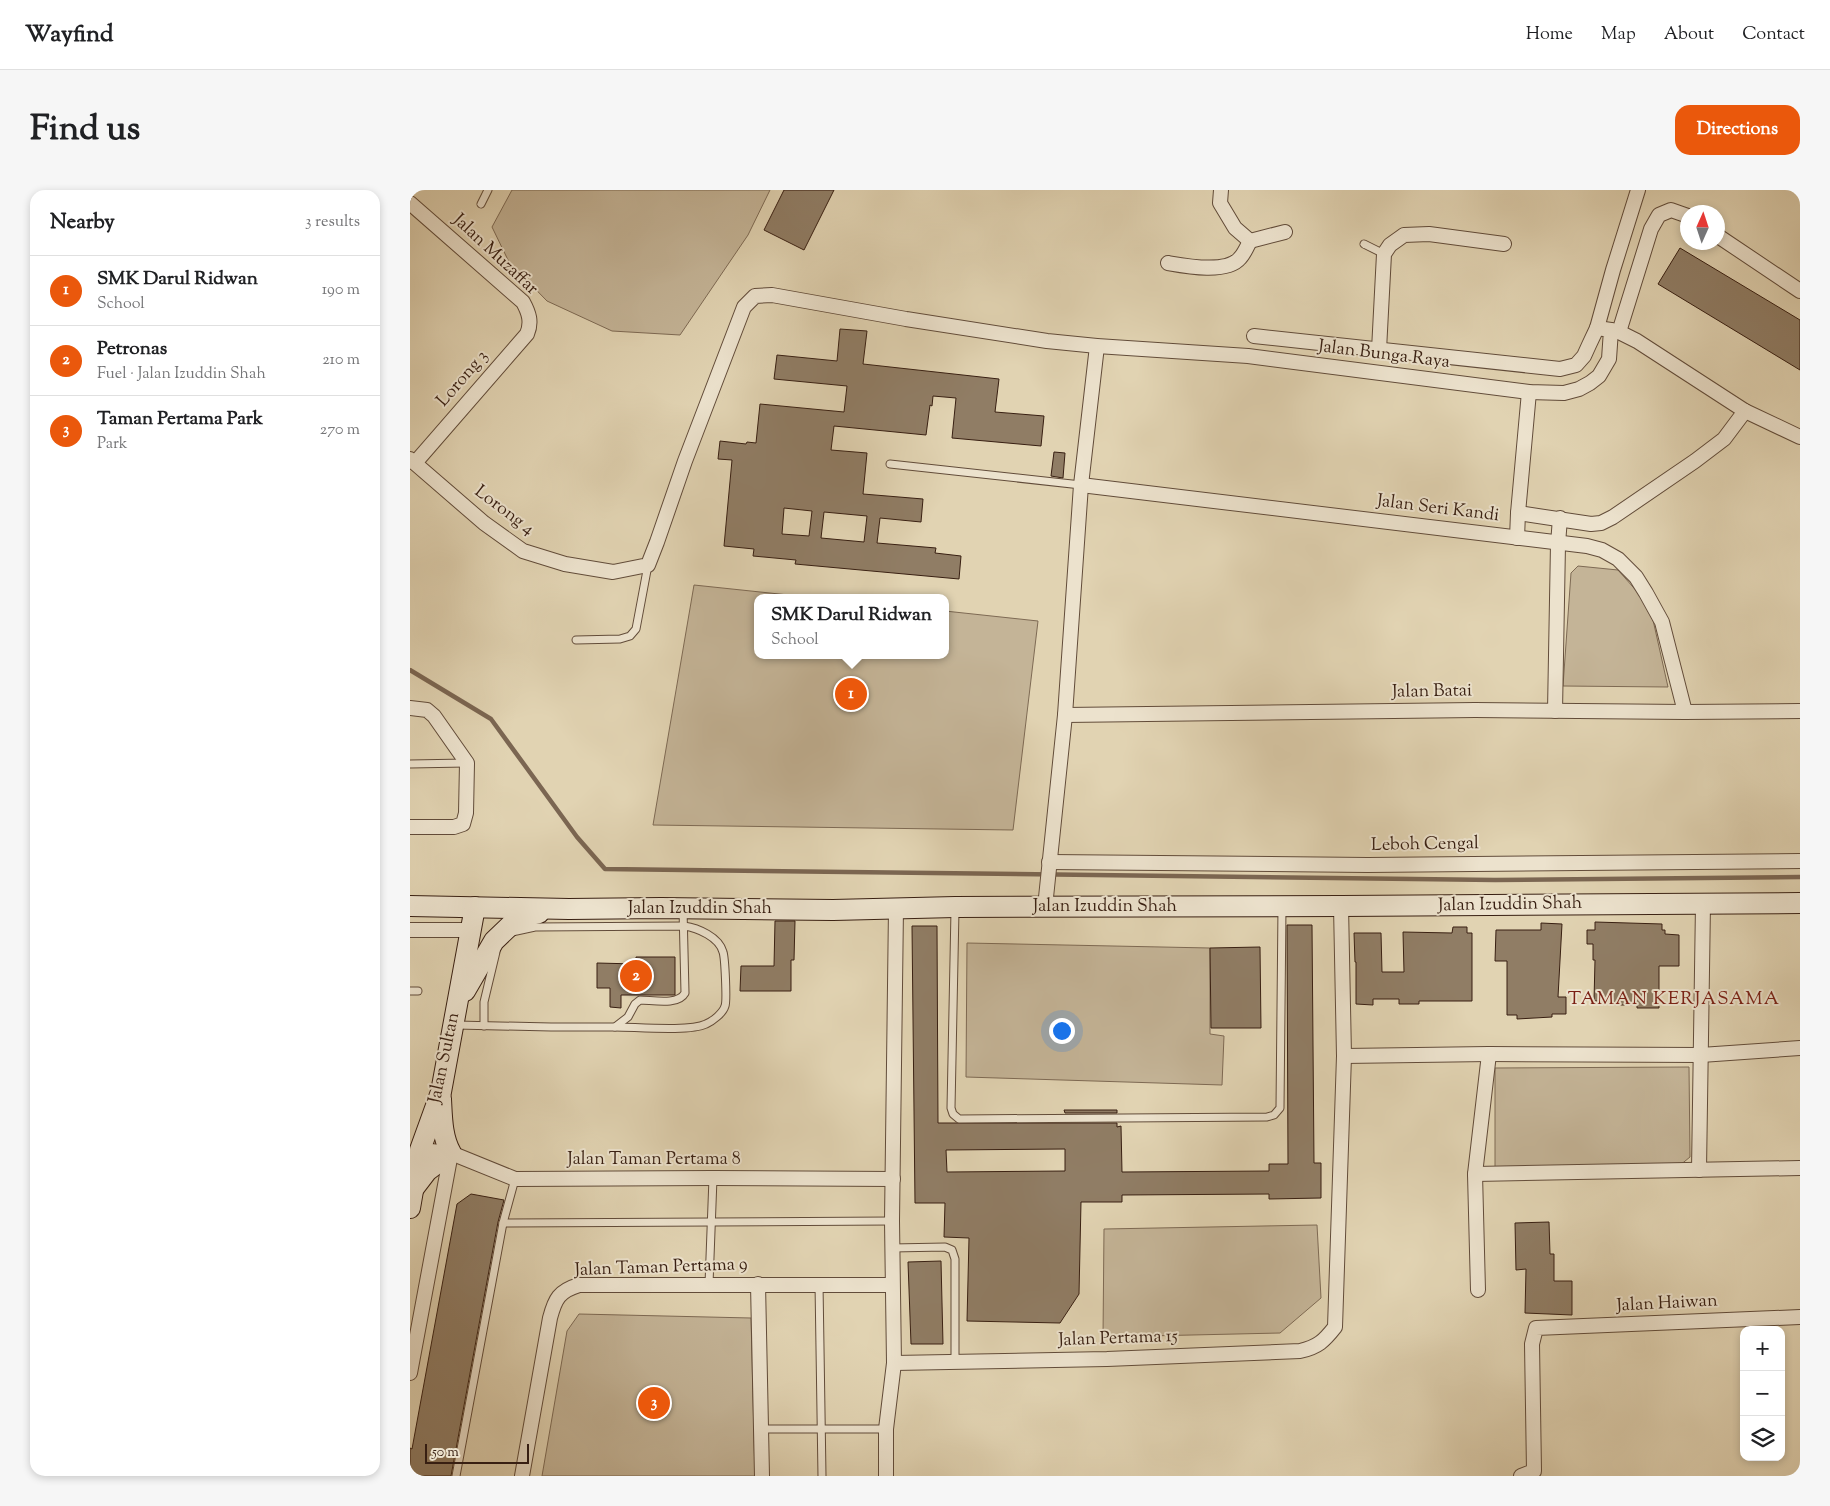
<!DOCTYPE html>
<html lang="en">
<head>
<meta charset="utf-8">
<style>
  :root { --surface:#fff; --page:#f6f6f6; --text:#202124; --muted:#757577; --line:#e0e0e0; --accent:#ea580c }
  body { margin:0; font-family:"Sorts Mill Goudy",serif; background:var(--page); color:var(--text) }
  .controls { position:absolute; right:15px; bottom:15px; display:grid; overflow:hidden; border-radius:10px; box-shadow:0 2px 8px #0003 }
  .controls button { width:45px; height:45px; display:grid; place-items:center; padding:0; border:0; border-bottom:1px solid var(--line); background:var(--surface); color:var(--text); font:25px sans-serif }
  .compass { position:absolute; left:1270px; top:15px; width:45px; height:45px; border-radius:50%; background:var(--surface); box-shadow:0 2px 8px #0003; rotate:3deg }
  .scale { position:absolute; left:15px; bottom:12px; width:104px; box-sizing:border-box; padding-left:5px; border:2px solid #381f12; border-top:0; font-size:14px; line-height:18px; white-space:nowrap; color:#381f12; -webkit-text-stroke:4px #ece2cd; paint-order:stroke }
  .you { position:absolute; left:651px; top:840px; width:18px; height:18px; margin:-12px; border:4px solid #fff; border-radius:50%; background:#1a73e8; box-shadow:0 0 0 8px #1a73e833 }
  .badge { display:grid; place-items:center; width:32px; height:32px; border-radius:50%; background:var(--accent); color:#fff; font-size:16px; font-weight:700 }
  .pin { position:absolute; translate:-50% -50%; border:2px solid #fff; box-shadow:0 1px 5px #0006 }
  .popup { position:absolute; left:344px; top:404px; width:195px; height:65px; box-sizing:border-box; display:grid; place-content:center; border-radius:10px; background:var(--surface); filter:drop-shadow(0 1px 4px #0005); font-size:16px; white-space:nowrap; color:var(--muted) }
  .popup b { font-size:19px; color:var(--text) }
  .popup::after { content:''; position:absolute; left:50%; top:100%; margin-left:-10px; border:10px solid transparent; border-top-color:var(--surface) }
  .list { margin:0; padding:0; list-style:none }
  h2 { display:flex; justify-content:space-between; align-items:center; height:65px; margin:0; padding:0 20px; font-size:21px }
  h2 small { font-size:16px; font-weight:400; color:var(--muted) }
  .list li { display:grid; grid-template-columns:32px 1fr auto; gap:15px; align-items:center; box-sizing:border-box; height:70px; padding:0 20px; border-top:1px solid var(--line) }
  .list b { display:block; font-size:19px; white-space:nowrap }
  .list p { margin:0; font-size:16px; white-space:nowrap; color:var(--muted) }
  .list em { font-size:16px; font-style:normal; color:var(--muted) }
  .icon { flex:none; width:28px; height:28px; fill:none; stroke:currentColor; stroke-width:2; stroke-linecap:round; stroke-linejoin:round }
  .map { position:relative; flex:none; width:1390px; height:1286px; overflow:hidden; border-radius:15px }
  header { display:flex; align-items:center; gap:30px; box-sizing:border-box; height:70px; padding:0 25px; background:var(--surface); border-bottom:1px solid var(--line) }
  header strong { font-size:24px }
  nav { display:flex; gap:28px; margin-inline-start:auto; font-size:18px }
  .intro { display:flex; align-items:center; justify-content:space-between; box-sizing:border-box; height:120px; padding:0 30px }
  h1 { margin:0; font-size:35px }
  .button { padding:12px 22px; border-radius:15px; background:var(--accent); color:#fff; font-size:18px; font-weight:700 }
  main { display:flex; gap:30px; padding:0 30px }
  aside { flex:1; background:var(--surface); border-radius:15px; box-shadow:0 2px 8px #0003 }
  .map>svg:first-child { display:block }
  .green { fill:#c4b497; stroke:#7e6a54 }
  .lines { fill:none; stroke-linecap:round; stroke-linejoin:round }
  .stream { stroke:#7b6652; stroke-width:4.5 }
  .building { fill:#907d65; stroke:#381f12; fill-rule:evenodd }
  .lane-casing { stroke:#624c3a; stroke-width:9 }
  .street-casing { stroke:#624c3a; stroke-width:16 }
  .secondary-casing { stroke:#381f12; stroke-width:22 }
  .lane { stroke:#ece2cd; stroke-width:7 }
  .street { stroke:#ece2cd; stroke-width:14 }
  .secondary { stroke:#ece2cd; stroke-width:20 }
  .labels { text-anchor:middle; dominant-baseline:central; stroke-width:4; stroke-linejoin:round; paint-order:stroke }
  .street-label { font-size:18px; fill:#381f12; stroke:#ece2cd }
  .neighbourhood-label { font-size:19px; letter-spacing:1px; fill:#7a1f14; stroke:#ece2cd }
</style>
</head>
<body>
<header>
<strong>Wayfind</strong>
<nav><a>Home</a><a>Map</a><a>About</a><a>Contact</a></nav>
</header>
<div class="intro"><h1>Find us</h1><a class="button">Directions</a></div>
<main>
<aside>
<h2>Nearby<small>3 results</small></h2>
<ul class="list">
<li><span class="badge">1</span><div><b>SMK Darul Ridwan</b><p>School</p></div><em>190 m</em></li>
<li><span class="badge">2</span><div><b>Petronas</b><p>Fuel · Jalan Izuddin Shah</p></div><em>210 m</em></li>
<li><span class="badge">3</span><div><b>Taman Pertama Park</b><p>Park</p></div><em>270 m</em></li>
</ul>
</aside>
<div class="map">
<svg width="1390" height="1286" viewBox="0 0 1390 1286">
  <rect width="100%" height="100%" fill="#e1d3b2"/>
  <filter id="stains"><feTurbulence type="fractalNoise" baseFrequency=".004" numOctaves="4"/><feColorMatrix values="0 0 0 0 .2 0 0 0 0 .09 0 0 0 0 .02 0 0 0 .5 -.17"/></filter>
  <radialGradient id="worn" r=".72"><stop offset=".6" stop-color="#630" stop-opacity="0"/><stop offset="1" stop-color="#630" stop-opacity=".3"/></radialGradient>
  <g class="green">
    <path d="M102,0H360L338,45L270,145L202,141L137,111L99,72L82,37Z"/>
    <path d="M1168,376L1208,380L1230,405L1243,430L1258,497L1153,496L1161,383Z"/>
    <path d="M284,395L407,408H347V465H535V421L628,431L603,640L243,635Z"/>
    <path d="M557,753L800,758V844L814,846L812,895L556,887Z"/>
    <path d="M1279,877L1280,967L1269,976L1085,977V878Z"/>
    <path d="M907,1035L911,1108L870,1143L693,1147L694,1039Z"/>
    <path d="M169,1124L341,1128L345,1286H132L157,1141Z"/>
  </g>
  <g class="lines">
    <path class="stream" d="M0,480L81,529L167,647L195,679L1085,690L1390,687"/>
  </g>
  <g class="building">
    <path d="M374,0H424L394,60L354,40Z"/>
    <path d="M1270,58L1390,130V180L1248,94Z"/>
    <path d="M430,139L457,141L453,174L589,189L585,222L634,226L631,256L542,248L546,208L523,206L522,216L520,215L516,245L424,236L421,260L457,263L453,304L513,309L511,332L470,328L467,353L526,358L525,363L551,366L549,389L385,374L386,370L343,366L344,359L314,356L322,270L308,269L310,251L336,254L337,252L346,253L350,214L434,222L437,196L364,189L367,165L427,171ZM374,318L402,321L399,346L372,344ZM414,322L457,326L454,352L411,348Z"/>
    <path d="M644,262L655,263L653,288L641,286Z"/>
    <path d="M365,731H385L384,770H381V801H330L331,776H364Z"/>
    <path d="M1185,732L1252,734V740H1255V744L1269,745V776H1249V818H1227V815H1203L1204,811H1184L1185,770H1183V754H1177V740H1185Z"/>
    <path d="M1131,733L1152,734L1148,807H1156V824H1142V827L1107,829V825H1097V771H1085L1086,740H1131Z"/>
    <path d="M877,735H902L904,973H911V1008L859,1009V1004L712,1005V1012H671L669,1104L650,1133L557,1131L559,1048L534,1047L535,1013H505L502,736H527L528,933H707V937L711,936L712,982L859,981V974H878ZM655,959V981L537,982L536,960Z"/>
    <path d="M1043,737H1057V743H1062V811H1009V814H989V809H963V815L946,814V772H945L944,743H971L972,782H994L993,742L1042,743Z"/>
    <path d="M850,757L851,838H801L800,758Z"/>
    <path d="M226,767H265V805H211V818L200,817V798H187V773L226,774Z"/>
    <path d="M654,920H707V923H655Z"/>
    <path d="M61,1004L94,1010L88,1032L41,1286H0V1258L2,1259L47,1014Z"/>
    <path d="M1139,1032L1140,1064H1144V1091H1162V1125L1115,1123L1116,1079L1106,1080L1105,1033Z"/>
    <path d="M531,1071L533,1154H501L498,1072Z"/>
  </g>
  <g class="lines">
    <g class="lane-casing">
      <g id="lane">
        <path d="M71,14L78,0"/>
        <path d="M954,54L974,64"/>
        <path d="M480,274L671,295"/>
        <path d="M166,450L210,449L220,446L226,439L238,375"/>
        <path d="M0,574L56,573"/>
        <path d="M545,720L541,918L543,924L549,929L857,927L864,925L870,918L872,717"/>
        <path d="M102,742L125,737L274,736C288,738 309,747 313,762C315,768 317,811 315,816C313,823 303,831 296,834C279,842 226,837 205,837"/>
        <path d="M0,801H8"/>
        <path d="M46,835L141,837H205L218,827L225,814L230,810C242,810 268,816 275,803L273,719"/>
        <path d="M74,836V812L86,762"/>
        <path d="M93,1033L482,1031"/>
        <path d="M482,1058L535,1057L542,1060L545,1069V1172"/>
        <path d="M299,1094L303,988"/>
        <path d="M409,1094L412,1286"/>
        <path d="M351,1239H476"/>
        <path d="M46,1286L93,1033L105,989"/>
      </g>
    </g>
    <g class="street-casing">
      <g id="street">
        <path d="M811,0L810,13L825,38L840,51L875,42"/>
        <path d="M0,13L113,112C119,123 122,132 117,144L5,273"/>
        <path d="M1308,46L1390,101"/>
        <path d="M758,73C775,76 817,84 830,68C834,64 837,57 840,51"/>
        <path d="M1201,140L1209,142L1227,151L1335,221L1390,247"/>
        <path d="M1209,142L1241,39L1249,25L1261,20L1278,26"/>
        <path d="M844,146L1150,179L1166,175L1174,166L1179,155L1187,138L1203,80L1228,0"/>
        <path d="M969,160L974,64L980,55L994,45L1019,44L1094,54"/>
        <path d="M0,269L74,333L113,361L155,374L203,382L238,375L247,352L275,271L334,117L345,106L362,105L496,129L637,151L687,156L838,166L1119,202L1154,203L1169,199L1180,193L1189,186L1199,169L1201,140L1187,138"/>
        <path d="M671,295L1177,356L1192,360L1208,369L1226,387L1236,403L1252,432L1275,522"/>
        <path d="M1108,323L1181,334L1191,333L1203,327L1285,271L1314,249L1335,221"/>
        <path d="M1107,348L1108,323L1119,202"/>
        <path d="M0,518L17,520L24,526L57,573L56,623L53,634L44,637H0"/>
        <path d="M1145,521L1148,354L1150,328"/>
        <path d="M655,525L1065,520L1275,522L1390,521"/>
        <path d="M639,672L958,675L1390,671"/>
        <path d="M635,717L655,525L671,295L687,156"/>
        <path d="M0,740H60"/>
        <path d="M934,866L1079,864L1291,865L1390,858"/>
        <path d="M10,960L41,963L105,989L303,988L483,989"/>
        <path d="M1289,980L1293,714"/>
        <path d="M1065,984L1390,978"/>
        <path d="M348,1094L352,1286"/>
        <path d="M1068,1100L1065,984L1079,864"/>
        <path d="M484,1173L697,1169L890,1161C908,1157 914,1151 925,1137L934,866L931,716"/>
        <path d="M0,1183L41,963"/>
        <path d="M112,1286L140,1128C145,1109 149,1101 169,1095H482"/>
        <path d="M476,1286V1239L484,1173L482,1031L486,718"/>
        <path d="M1111,1286L1124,1281L1122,1154L1126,1138L1390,1127"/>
      </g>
    </g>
    <g class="secondary-casing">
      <g id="secondary">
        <path d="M0,716L159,719L251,718L423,720L545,717L931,716L1390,713"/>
        <path d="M55,801L84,751L108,728L129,723"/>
        <path d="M4,998L17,981L41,963C32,947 32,928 31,909"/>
        <path d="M0,1018L10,960L31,902L65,717"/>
      </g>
    </g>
    <use href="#lane" class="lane"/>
    <use href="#street" class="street"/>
    <use href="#secondary" class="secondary"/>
  </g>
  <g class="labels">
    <g class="street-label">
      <text transform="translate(85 65) rotate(43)">Jalan Muzaffar</text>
      <text transform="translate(974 165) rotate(7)">Jalan Bunga Raya</text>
      <text transform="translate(53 189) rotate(-49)">Lorong 3</text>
      <text transform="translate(1028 319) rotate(7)">Jalan Seri Kandi</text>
      <text transform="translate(94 321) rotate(37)">Lorong 4</text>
      <text transform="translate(1022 502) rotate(-1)">Jalan Batai</text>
      <text transform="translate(1015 655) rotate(-1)">Leboh Cengal</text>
      <text transform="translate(1100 715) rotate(-1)">Jalan Izuddin Shah</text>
      <text x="695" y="717">Jalan Izuddin Shah</text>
      <text x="290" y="719">Jalan Izuddin Shah</text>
      <text transform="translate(35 868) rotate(-78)">Jalan Sultan</text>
      <text x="244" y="970">Jalan Taman Pertama 8</text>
      <text transform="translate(251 1078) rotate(-2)">Jalan Taman Pertama 9</text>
      <text transform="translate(1257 1114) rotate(-3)">Jalan Haiwan</text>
      <text transform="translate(708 1149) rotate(-2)">Jalan Pertama 15</text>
    </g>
    <g class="neighbourhood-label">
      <text x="1264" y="809">TAMAN KERJASAMA</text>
    </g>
  </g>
  <rect width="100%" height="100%" filter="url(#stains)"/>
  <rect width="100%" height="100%" fill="url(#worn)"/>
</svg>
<div class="controls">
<button>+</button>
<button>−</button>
<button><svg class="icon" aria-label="layers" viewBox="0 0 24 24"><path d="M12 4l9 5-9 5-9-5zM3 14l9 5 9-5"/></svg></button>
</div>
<svg class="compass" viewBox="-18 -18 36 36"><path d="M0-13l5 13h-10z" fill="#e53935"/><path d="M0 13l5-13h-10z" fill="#757577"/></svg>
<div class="scale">50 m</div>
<div class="you"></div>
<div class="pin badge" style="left:441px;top:504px">1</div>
<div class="popup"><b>SMK Darul Ridwan</b>School</div>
<div class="pin badge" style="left:226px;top:786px">2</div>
<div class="pin badge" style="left:244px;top:1213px">3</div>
</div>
</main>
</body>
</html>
